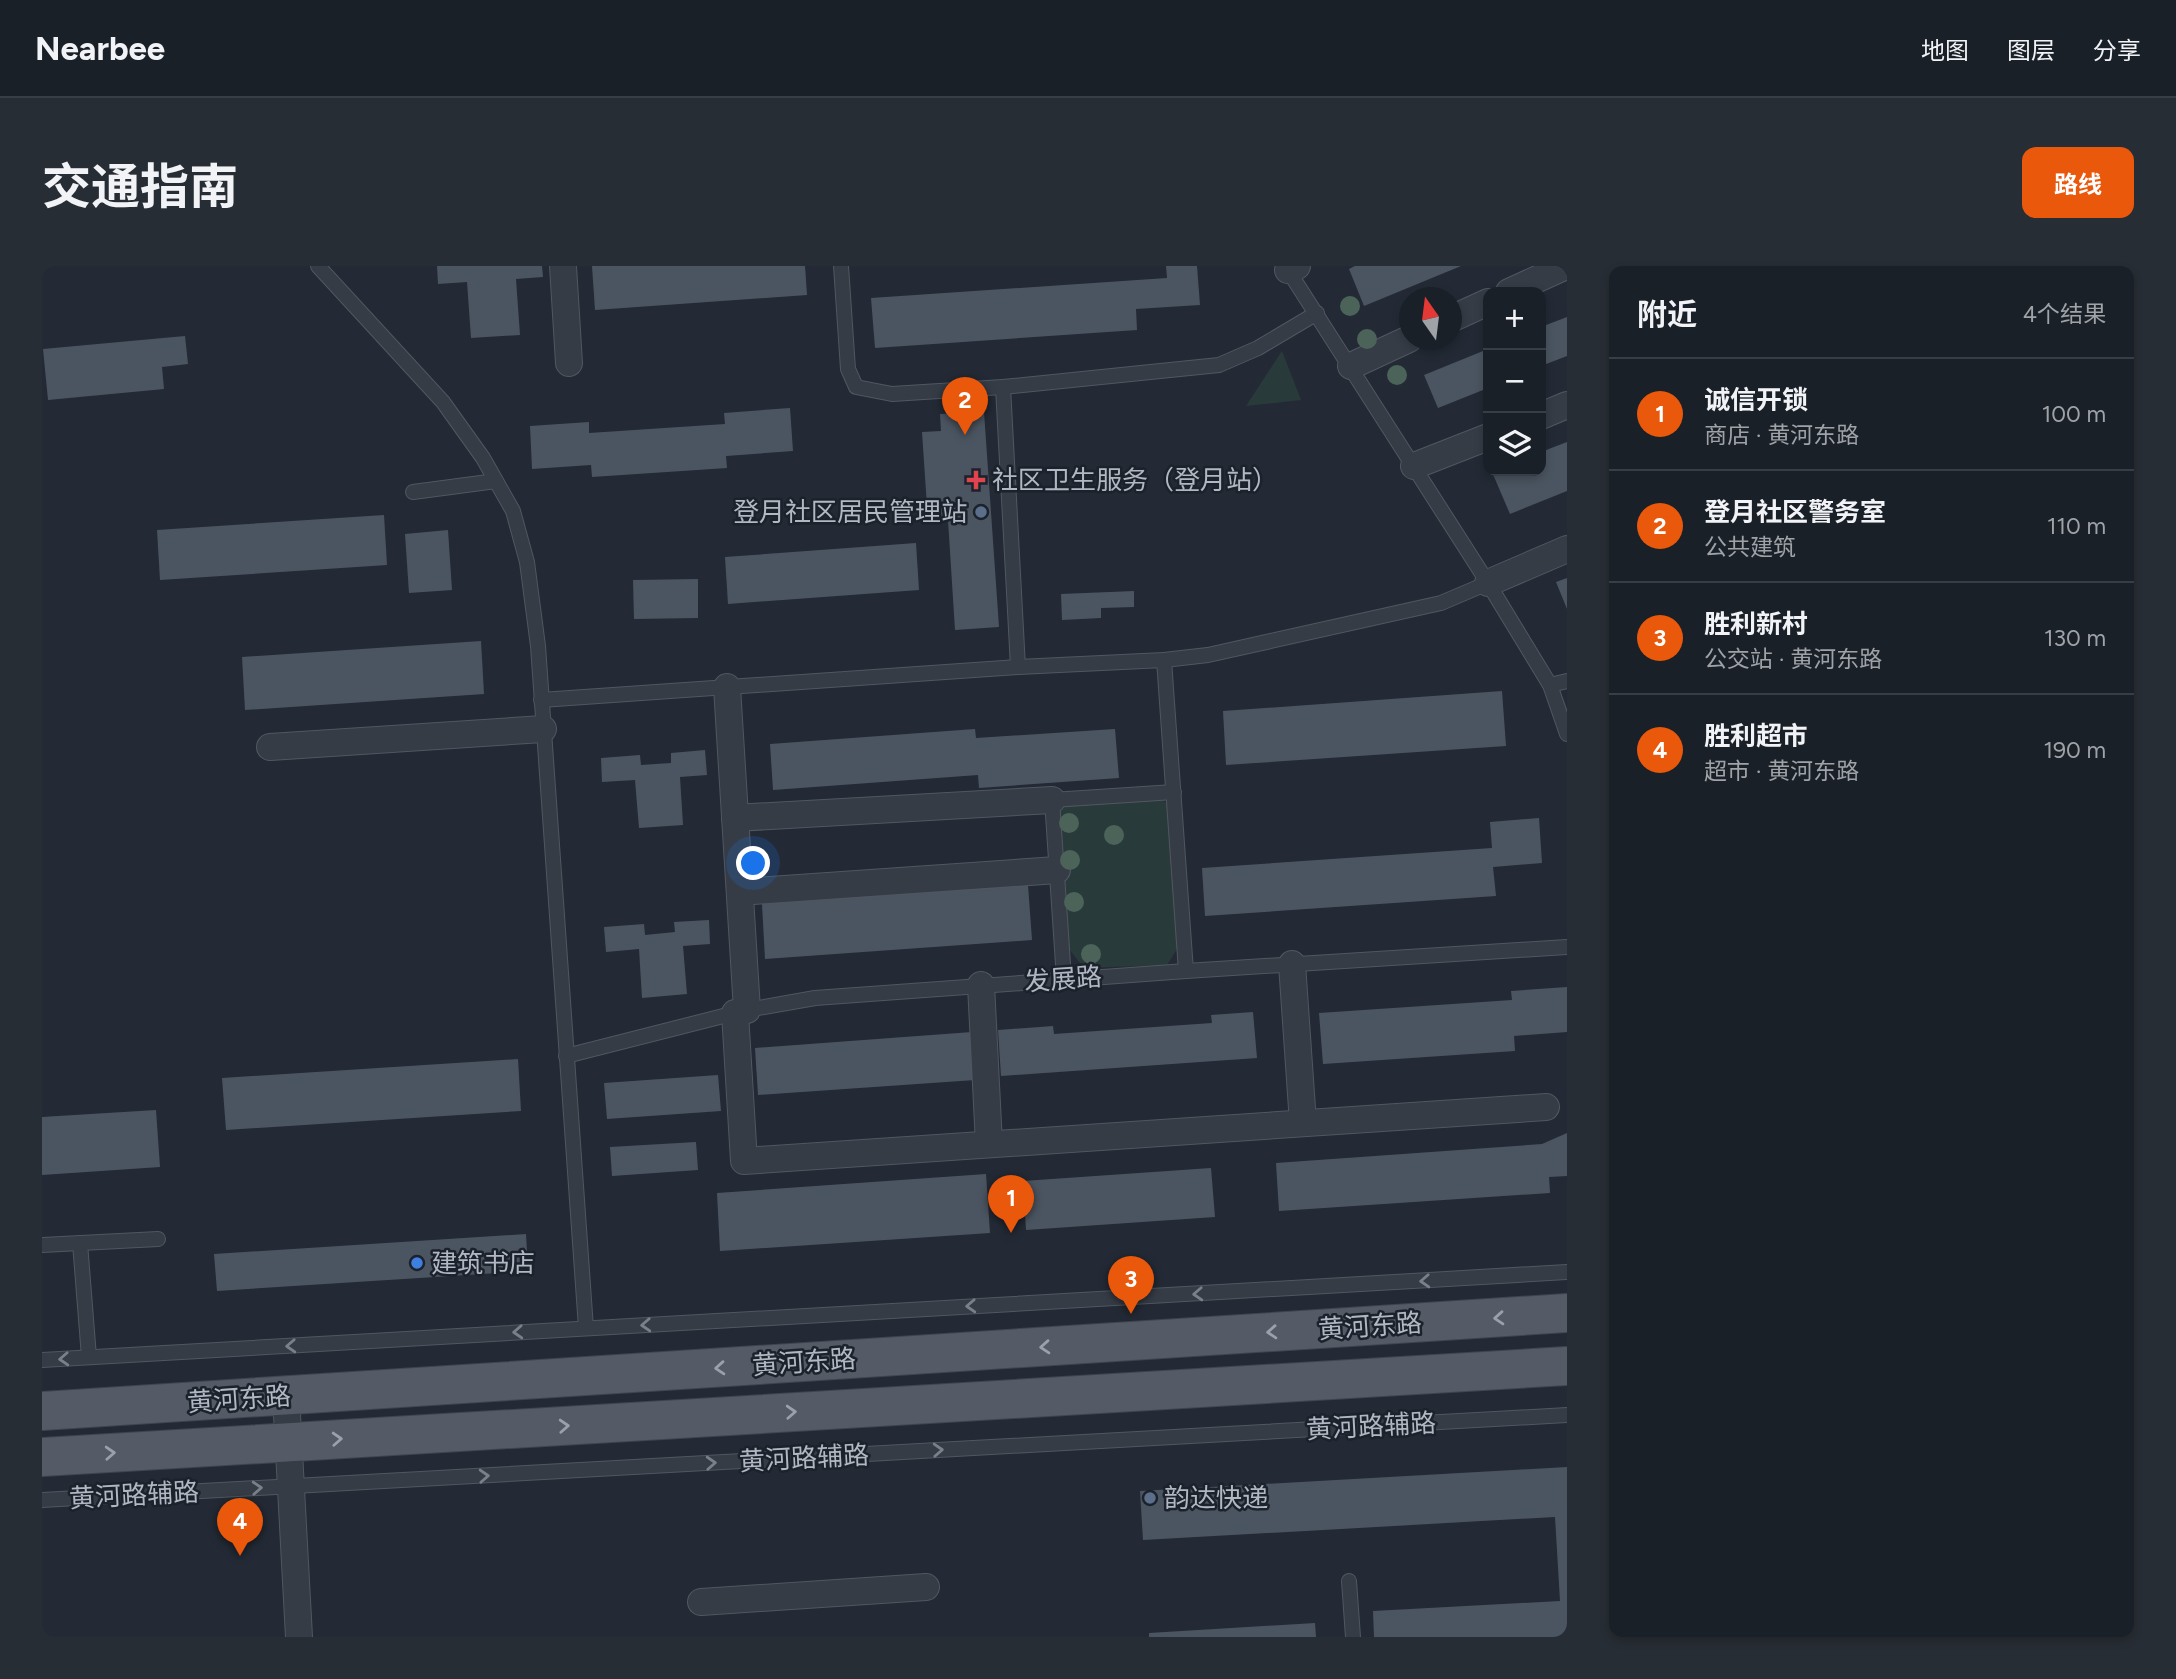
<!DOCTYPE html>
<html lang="zh">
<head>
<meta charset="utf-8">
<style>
  :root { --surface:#1a2028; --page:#272d34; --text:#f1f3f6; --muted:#9fa3a8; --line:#383e45; --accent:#ea580c }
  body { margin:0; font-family:Figtree,"Noto Sans SC",sans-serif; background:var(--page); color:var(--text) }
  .controls { position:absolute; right:21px; top:21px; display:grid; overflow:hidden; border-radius:14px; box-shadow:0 4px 10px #0003 }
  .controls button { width:63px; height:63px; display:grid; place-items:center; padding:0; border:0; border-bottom:2px solid var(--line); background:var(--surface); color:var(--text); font:35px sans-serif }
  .compass { position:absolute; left:1357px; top:21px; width:63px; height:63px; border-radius:50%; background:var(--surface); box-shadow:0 4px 10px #0003; rotate:346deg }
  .you { position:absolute; left:712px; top:598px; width:24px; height:24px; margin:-18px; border:5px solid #fff; border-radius:50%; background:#1a73e8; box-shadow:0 0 0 10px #1a73e833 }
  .badge { display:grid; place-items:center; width:46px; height:46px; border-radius:50%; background:var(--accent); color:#fff; font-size:23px; font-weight:700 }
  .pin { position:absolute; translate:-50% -58px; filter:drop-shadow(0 2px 4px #0008) }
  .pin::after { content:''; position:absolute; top:37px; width:24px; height:21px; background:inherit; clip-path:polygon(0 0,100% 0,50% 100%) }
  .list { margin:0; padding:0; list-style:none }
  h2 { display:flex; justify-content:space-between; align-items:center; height:91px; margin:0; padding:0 28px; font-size:30px }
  h2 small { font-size:23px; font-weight:400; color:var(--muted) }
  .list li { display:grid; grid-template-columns:46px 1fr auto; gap:21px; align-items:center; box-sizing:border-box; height:112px; padding:0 28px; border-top:2px solid var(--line) }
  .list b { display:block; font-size:26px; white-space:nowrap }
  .list p { margin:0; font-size:23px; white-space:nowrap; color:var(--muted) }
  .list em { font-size:23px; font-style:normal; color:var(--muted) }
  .icon { flex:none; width:38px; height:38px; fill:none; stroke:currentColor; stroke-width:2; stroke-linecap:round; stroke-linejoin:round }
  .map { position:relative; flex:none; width:1525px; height:1371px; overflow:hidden; border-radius:14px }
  header { display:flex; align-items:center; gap:42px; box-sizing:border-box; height:98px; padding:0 35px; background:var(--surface); border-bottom:2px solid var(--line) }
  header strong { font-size:33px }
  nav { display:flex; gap:38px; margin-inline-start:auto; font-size:24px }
  .intro { display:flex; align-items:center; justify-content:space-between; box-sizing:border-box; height:168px; padding:0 42px }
  h1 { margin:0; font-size:49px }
  .button { padding:18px 32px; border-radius:14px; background:var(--accent); color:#fff; font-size:24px; font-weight:700 }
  main { display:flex; gap:42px; padding:0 42px }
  aside { flex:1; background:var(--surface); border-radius:14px; box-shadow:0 4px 10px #0003 }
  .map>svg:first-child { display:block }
  .green { fill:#293a3b }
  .building { fill:#4b5561 }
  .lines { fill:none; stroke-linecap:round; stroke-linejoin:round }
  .service-casing { stroke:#515761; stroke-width:16 }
  .minor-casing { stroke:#515761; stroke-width:28 }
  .primary-casing { stroke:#3f4550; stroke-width:40 }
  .service { stroke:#363c46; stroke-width:14 }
  .minor { stroke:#363c46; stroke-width:26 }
  .primary { stroke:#545b66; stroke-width:38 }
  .tree { fill:#4b6358 }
  .oneway { stroke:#7a808b }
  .oneway2 { stroke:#9aa0ac }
  .health-dot { fill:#e0444e; stroke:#1b222b; stroke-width:2.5 }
  .service-dot { fill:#5c6f8a; stroke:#1b222b; stroke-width:2.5 }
  .shop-dot { fill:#3f7fe0; stroke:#1b222b; stroke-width:2.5 }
  .labels { text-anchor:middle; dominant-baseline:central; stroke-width:5; stroke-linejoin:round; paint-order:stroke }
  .poi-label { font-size:26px; fill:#b1b7c3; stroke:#1b222b; text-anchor:start }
  .street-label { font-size:26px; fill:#b1b7c3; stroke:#1b222b }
</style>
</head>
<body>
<header>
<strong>Nearbee</strong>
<nav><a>地图</a><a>图层</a><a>分享</a></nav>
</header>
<div class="intro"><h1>交通指南</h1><a class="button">路线</a></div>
<main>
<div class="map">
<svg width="1525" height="1371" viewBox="0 0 1525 1371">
  <rect width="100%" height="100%" fill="#232a35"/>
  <g class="green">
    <path d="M1240,85L1259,134L1204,140Z"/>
    <path d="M1119,533L1126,538L1135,683L1125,699L1042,702L1027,683L1017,542L1023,537Z"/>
  </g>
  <g class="building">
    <path d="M395,0H500L501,11L474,13L478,69L429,72L425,16L396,18Z"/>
    <path d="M550,0H763L765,29L553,44Z"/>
    <path d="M1124,0H1155L1158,39L1094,43L1095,64L833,82L829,32L1125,12Z"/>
    <path d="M1313,0H1419L1322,40L1307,3Z"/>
    <path d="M1525,51V90L1499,100V61Z"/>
    <path d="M143,70L146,98L120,101L122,123L6,134L1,83Z"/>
    <path d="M1446,83V122L1396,142L1382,109Z"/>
    <path d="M748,142L751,185L684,190L685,202L550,211L549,199L490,203L488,160L547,156V167L683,158L682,147Z"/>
    <path d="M942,146L957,361L913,364L906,254L886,255L880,166L899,165L898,148Z"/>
    <path d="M1525,176V225L1468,248L1450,206L1499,205V186Z"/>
    <path d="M342,249L345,299L118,314L115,264Z"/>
    <path d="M406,264L410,324L367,327L363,268Z"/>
    <path d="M874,277L877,324L686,338L683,291Z"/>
    <path d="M1525,312V343L1514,316Z"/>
    <path d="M656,313V352L592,353L591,314Z"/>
    <path d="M1092,325V341L1059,342V352L1020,354L1019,328Z"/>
    <path d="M439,375L442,428L203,444L200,391Z"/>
    <path d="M1460,425L1464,480L1184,499L1181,445Z"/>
    <path d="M933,463L934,472L1073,463L1077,512L937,522L936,509L731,524L728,478Z"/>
    <path d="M663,484L665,509L638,511L641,559L597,562L593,514L560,516L559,492L598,489L599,499L629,497V487Z"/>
    <path d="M1497,552L1500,597L1451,601L1454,630L1163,650L1160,602L1450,582L1448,556Z"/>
    <path d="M986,619L990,674L723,693L720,638Z"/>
    <path d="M667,654L668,678L641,680L645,728L600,732L597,683L564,686L562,661L602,658L603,669L633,666L632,656Z"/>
    <path d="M1525,721V766L1472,770L1473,785L1281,798L1277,747L1470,734L1469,725Z"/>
    <path d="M1211,746L1215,792L959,810L956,764L1011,760L1012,768L1170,757L1169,749Z"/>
    <path d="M930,766L933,814L716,829L713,782Z"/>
    <path d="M476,793L479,845L184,864L180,812Z"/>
    <path d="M676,809L679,845L565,853L562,817Z"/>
    <path d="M114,844L118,901L0,909V851Z"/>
    <path d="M1525,867V910L1507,911L1508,927L1237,945L1234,897L1500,878Z"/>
    <path d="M654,876L656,904L570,910L568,881Z"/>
    <path d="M1169,902L1173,951L984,964L981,915Z"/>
    <path d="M944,908L948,967L678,985L675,927Z"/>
    <path d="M484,968L486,1005L175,1025L172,988Z"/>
    <path d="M1525,1201V1371H1332L1331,1345L1518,1335L1513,1251L1101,1274L1098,1225Z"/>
    <path d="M1273,1357L1274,1371H1107V1367Z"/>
  </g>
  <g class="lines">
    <g class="service-casing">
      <g id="service">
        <path d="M276,0L401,136L441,192L454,215L471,245L485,296L496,380L544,1062"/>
        <path d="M799,0L806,103L814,121L850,128L961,121L1177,99L1216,82L1275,47"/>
        <path d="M1244,1L1446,317L1508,419L1525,468"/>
        <path d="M961,121L976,401"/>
        <path d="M371,226L454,215"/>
        <path d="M1122,394L1144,705"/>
        <path d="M1508,419L1525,415"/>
        <path d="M499,434L976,401L1122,394L1166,389L1399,337L1446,317"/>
        <path d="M1022,713L1010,534L1132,526"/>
        <path d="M524,790L705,744L773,732L1144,705L1525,681"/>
        <path d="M38,977L47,1091"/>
        <path d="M0,979L116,973"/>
        <path d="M0,1094L1525,1006"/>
        <path d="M0,1234L1525,1149"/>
        <path d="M1307,1315L1311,1371"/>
      </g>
    </g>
    <g class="minor-casing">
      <g id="minor">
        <path d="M521,0L527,97"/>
        <path d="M1246,4L1255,0"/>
        <path d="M1467,26L1524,0"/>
        <path d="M1409,53L1446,36"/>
        <path d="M1309,100L1367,73"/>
        <path d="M1499,150L1525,139"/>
        <path d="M1372,200L1446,171"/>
        <path d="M1446,317L1525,283"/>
        <path d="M685,421L705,744"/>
        <path d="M228,481L501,463"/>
        <path d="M693,552L1010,534"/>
        <path d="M698,626L1015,604"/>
        <path d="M1250,698L1261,857"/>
        <path d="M939,719L947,878"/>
        <path d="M693,747L702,895L1504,841"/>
        <path d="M244,1130L257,1371"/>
        <path d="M659,1336L884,1321"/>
      </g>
    </g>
    <g class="primary-casing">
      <g id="primary">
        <path d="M0,1145L1525,1047"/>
        <path d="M0,1191L1525,1100"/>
      </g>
    </g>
    <use href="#service" class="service"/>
    <use href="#minor" class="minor"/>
    <use href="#primary" class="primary"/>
  </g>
  <g class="tree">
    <circle cx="1308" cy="40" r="10"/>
    <circle cx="1325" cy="73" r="10"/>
    <circle cx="1355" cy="109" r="10"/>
    <circle cx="1027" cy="557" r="10"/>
    <circle cx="1072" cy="569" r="10"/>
    <circle cx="1028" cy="594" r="10"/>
    <circle cx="1032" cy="636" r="10"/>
    <circle cx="1049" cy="688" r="10"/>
  </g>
  <defs><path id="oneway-chevron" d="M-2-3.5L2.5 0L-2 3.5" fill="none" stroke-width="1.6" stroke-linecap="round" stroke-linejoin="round" transform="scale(1.75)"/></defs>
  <g class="oneway">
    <use href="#oneway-chevron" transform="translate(1383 1015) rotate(177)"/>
    <use href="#oneway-chevron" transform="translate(1156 1028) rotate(177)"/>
    <use href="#oneway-chevron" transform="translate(929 1040) rotate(177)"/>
    <use href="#oneway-chevron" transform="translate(604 1059) rotate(177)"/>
    <use href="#oneway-chevron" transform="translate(476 1066) rotate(177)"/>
    <use href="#oneway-chevron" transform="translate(249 1080) rotate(177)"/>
    <use href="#oneway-chevron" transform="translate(22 1093) rotate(177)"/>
    <use href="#oneway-chevron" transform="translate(896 1184) rotate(-3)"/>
    <use href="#oneway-chevron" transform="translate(669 1197) rotate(-3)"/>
    <use href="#oneway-chevron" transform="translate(442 1210) rotate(-3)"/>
    <use href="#oneway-chevron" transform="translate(215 1222) rotate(-3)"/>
  </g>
  <g class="oneway2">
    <use href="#oneway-chevron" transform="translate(1457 1052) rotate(176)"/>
    <use href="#oneway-chevron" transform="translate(1230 1066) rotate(176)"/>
    <use href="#oneway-chevron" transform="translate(1003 1081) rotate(176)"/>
    <use href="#oneway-chevron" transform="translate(678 1102) rotate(176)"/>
    <use href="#oneway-chevron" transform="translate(749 1146) rotate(-3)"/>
    <use href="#oneway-chevron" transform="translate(522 1160) rotate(-3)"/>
    <use href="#oneway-chevron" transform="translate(295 1173) rotate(-3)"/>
    <use href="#oneway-chevron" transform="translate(68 1187) rotate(-3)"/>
  </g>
  <path class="health-dot" d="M930.5 203.5h7v7h7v7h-7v7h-7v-7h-7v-7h7z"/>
  <g class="service-dot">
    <circle cx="939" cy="246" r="7"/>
    <circle cx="1108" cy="1232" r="7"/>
  </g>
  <circle class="shop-dot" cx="375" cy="997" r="7"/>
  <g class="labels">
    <g class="poi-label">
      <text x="950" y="214">社区卫生服务（登月站）</text>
      <text x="925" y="246" text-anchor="end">登月社区居民管理站</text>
      <text x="389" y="997">建筑书店</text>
      <text x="1122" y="1232">韵达快递</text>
    </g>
    <g class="street-label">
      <text transform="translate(1021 713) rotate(-4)">发展路</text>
      <text transform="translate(1328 1060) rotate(-4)">黄河东路</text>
      <text transform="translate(762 1096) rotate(-4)">黄河东路</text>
      <text transform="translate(197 1133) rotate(-4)">黄河东路</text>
      <text transform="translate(1329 1160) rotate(-3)">黄河路辅路</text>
      <text transform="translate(762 1192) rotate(-3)">黄河路辅路</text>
      <text transform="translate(92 1229) rotate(-3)">黄河路辅路</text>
    </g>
  </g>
</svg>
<div class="controls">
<button>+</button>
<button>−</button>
<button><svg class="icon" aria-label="layers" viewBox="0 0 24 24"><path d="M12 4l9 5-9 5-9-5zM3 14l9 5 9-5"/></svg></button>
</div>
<svg class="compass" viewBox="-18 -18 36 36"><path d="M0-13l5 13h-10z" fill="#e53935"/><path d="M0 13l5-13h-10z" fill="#9fa3a8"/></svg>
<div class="you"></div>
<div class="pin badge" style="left:969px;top:967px">1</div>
<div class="pin badge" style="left:923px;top:169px">2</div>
<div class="pin badge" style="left:1089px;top:1048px">3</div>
<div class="pin badge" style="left:198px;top:1290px">4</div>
</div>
<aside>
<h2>附近<small>4个结果</small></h2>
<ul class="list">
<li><span class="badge">1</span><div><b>诚信开锁</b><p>商店 · 黄河东路</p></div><em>100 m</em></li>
<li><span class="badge">2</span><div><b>登月社区警务室</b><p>公共建筑</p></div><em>110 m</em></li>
<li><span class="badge">3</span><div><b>胜利新村</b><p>公交站 · 黄河东路</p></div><em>130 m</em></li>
<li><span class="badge">4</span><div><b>胜利超市</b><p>超市 · 黄河东路</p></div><em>190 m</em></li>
</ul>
</aside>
</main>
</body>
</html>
